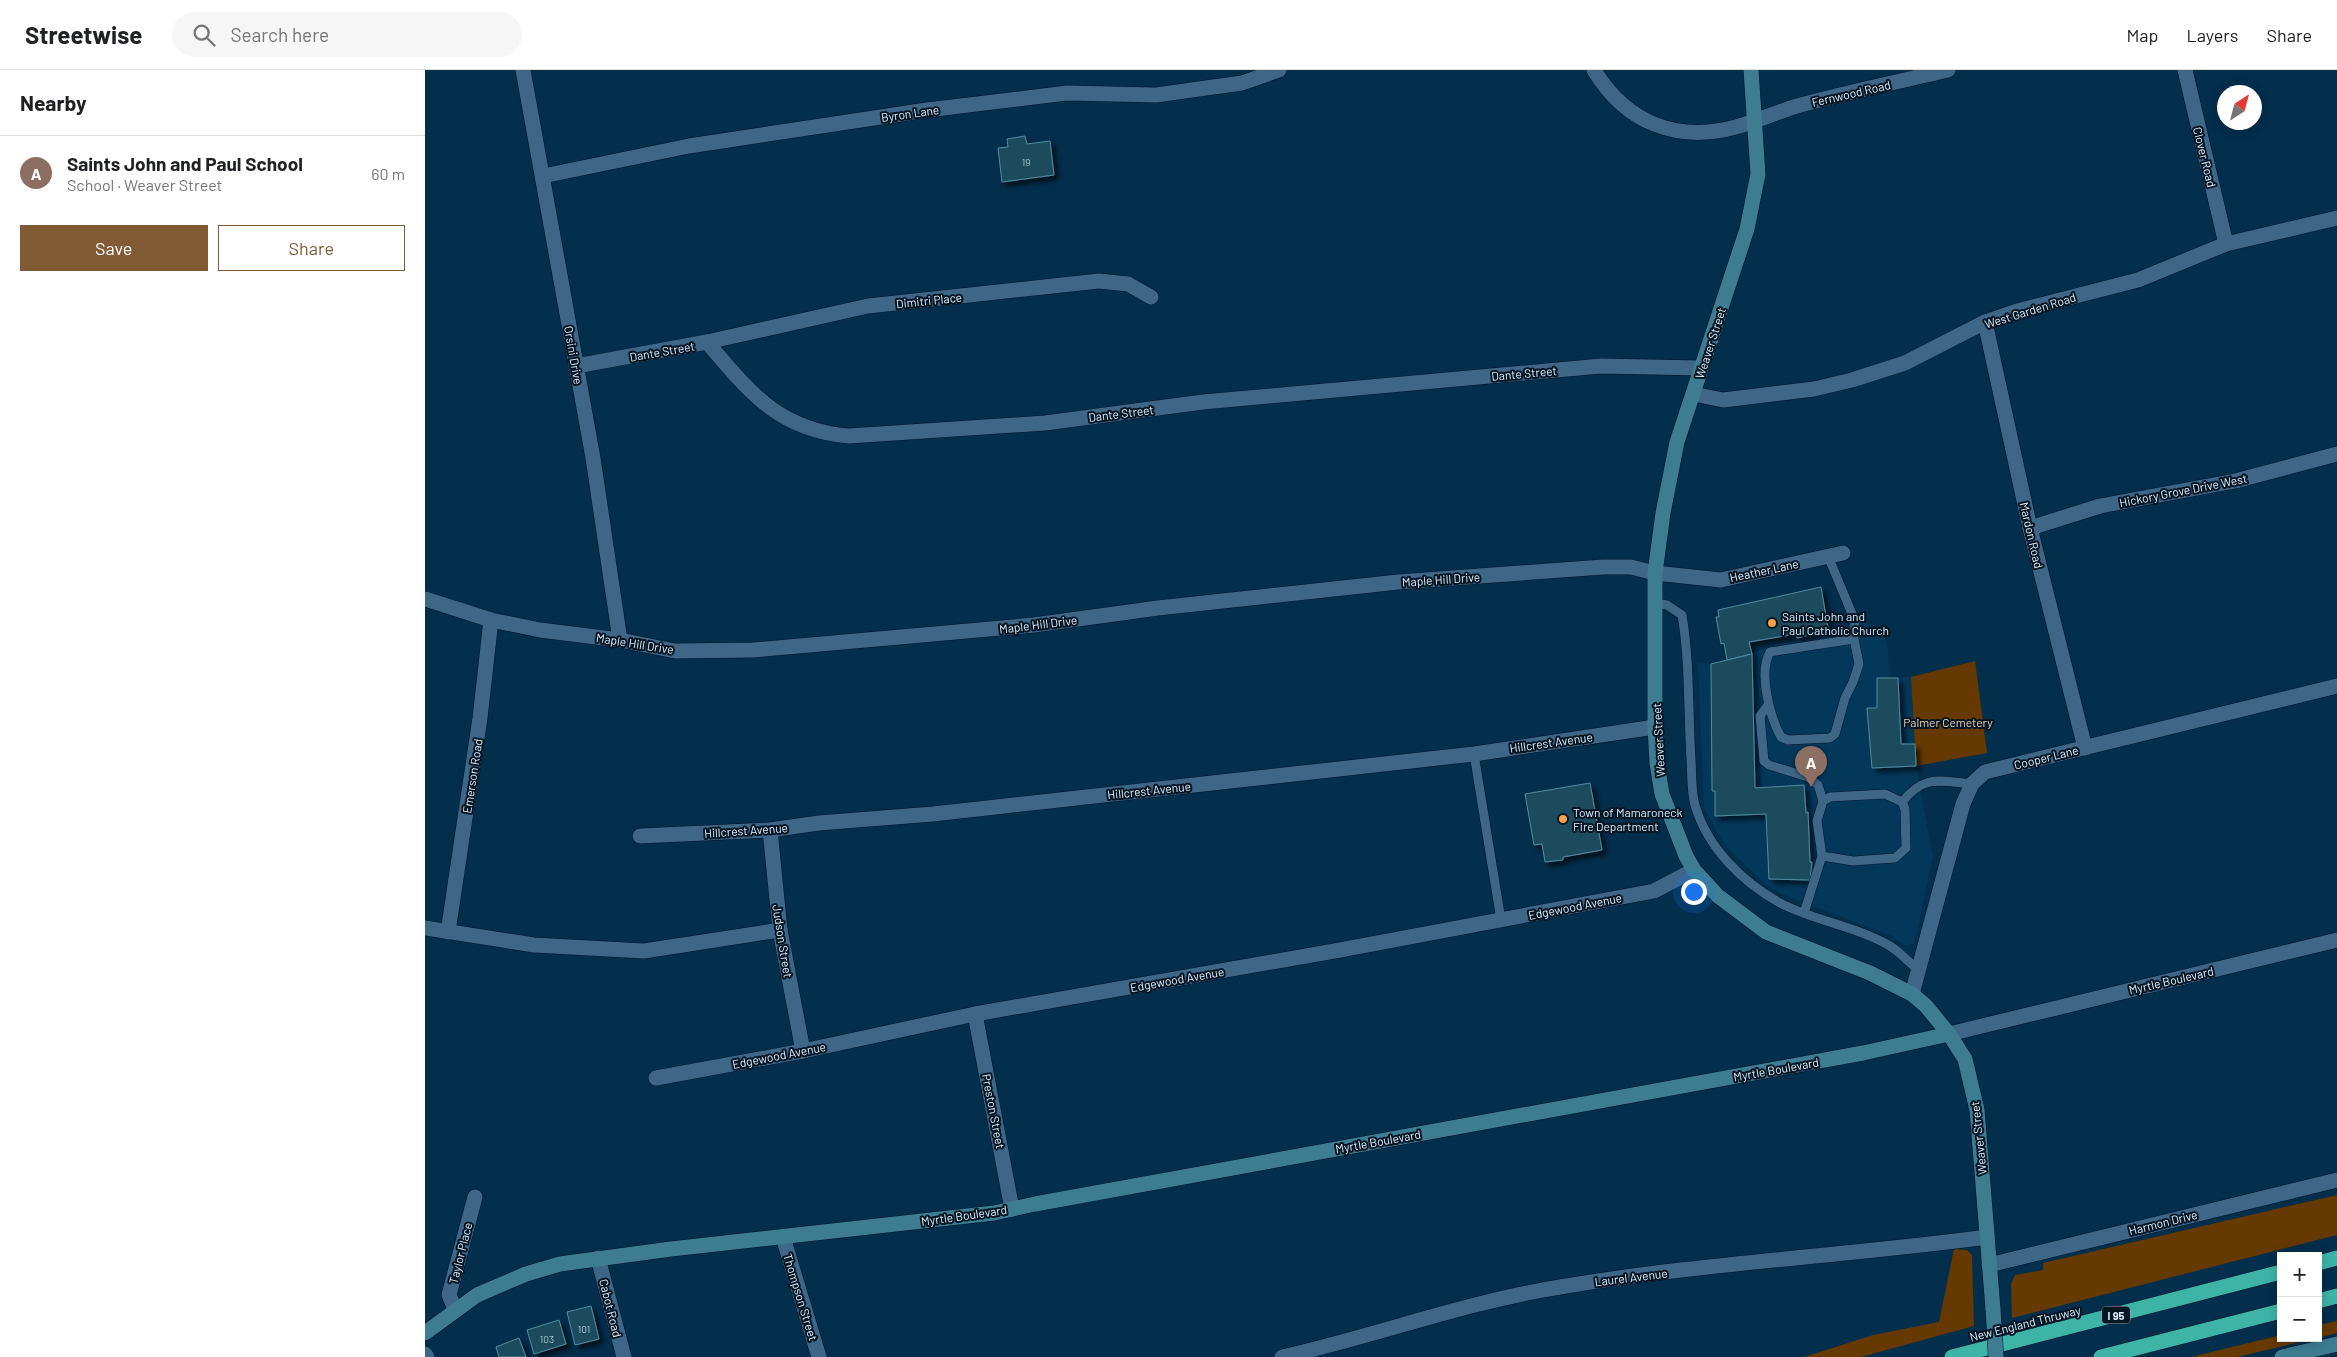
<!DOCTYPE html>
<html lang="en">
<head>
<meta charset="utf-8">
<style>
  :root { --surface:#fff; --page:#f6f6f6; --text:#202124; --muted:#757577; --line:#e0e0e0; --accent:#805b34 }
  body { margin:0; font-family:Barlow,sans-serif; background:var(--page); color:var(--text) }
  .controls { position:absolute; right:15px; bottom:15px; display:grid; overflow:hidden; border-radius:0px; box-shadow:0 2px 12px #0003 }
  .controls button { width:45px; height:45px; display:grid; place-items:center; padding:0; border:0; border-bottom:1px solid var(--line); background:var(--surface); color:var(--text); font:25px sans-serif }
  .compass { position:absolute; left:1792px; top:15px; width:45px; height:45px; border-radius:50%; background:var(--surface); box-shadow:0 2px 12px #0003; rotate:36deg }
  .you { position:absolute; left:1268px; top:821px; width:18px; height:18px; margin:-12px; border:4px solid #fff; border-radius:50%; background:#1a73e8; box-shadow:0 0 0 8px #1a73e833 }
  .badge { display:grid; place-items:center; width:32px; height:32px; border-radius:50%; background:var(--accent); color:#fff; font-size:16px; font-weight:700 }
  .pin { position:absolute; translate:-50% -41px; filter:drop-shadow(0 1px 2px #0008) }
  .pin::after { content:''; position:absolute; top:26px; width:18px; height:15px; background:inherit; clip-path:polygon(0 0,100% 0,50% 100%) }
  .list { margin:0; padding:0; list-style:none }
  h2 { display:flex; justify-content:space-between; align-items:center; height:65px; margin:0; padding:0 20px; font-size:21px }
  h2 small { font-size:16px; font-weight:400; color:var(--muted) }
  .list li { display:grid; grid-template-columns:32px 1fr auto; gap:15px; align-items:center; box-sizing:border-box; height:75px; padding:0 20px; border-top:1px solid var(--line) }
  .list b { display:block; font-size:19px; white-space:nowrap }
  .list p { margin:0; font-size:16px; white-space:nowrap; color:var(--muted) }
  .list em { font-size:16px; font-style:normal; color:var(--muted) }
  .actions { display:flex; gap:10px; padding:15px 20px }
  .actions a { flex:1; padding:11px 0; border:1px solid var(--accent); border-radius:0px; text-align:center; font-size:18px; color:var(--accent) }
  .actions .main { background:var(--accent); color:#fff }
  .icon { flex:none; width:28px; height:28px; fill:none; stroke:currentColor; stroke-width:2; stroke-linecap:round; stroke-linejoin:round }
  .map { position:relative; flex:none; width:1912px; height:1287px; overflow:hidden }
  header { display:flex; align-items:center; gap:30px; box-sizing:border-box; height:70px; padding:0 25px; background:var(--surface); border-bottom:1px solid var(--line) }
  header strong { font-size:24px }
  nav { display:flex; gap:28px; margin-inline-start:auto; font-size:18px }
  .search { width:350px; height:45px; background:var(--page); display:flex; align-items:center; gap:12px; box-sizing:border-box; padding:0 18px; border-radius:28px; color:var(--muted); font-size:19px }
  main { display:flex }
  aside { flex:1; background:var(--surface) }
  .map>svg:first-child { display:block }
  .built { fill:#04385b }
  .green { fill:#653900 }
  .building { fill:#1c4c5d; stroke:#518ca2; filter:url(#shadow) }
  .lines { fill:none; stroke-linecap:round; stroke-linejoin:round }
  .lane-casing { stroke:#00152b; stroke-width:10 }
  .street-casing { stroke:#00152b; stroke-width:16 }
  .secondary-casing { stroke:#00152b; stroke-width:16 }
  .highway-casing { stroke:#00152b; stroke-width:16 }
  .lane { stroke:#3e6687; stroke-width:9 }
  .street { stroke:#3e6687; stroke-width:15 }
  .secondary { stroke:#3e7d91; stroke-width:15 }
  .highway { stroke:#3db4a7; stroke-width:15 }
  .secondary-bridge-casing { stroke:#00152b; stroke-width:16; stroke-linecap:butt }
  .secondary-bridge { stroke:#3e7d91; stroke-width:15 }
  .poi-dot { fill:#f6a247; stroke:#061523; stroke-width:2 }
  .labels { text-anchor:middle; dominant-baseline:central; stroke-width:4; stroke-linejoin:round; paint-order:stroke }
  .number-label { font-size:10px; fill:#acc6d5 }
  .shield { fill:#061523; stroke:#9cadbc; stroke-width:1 }
  .shield-label { font-size:11px; font-weight:bold; fill:#dceefd }
  .street-label { font-size:12px; fill:#dceefd; stroke:#061523 }
  .poi-label { font-size:12px; fill:#dceefd; stroke:#061523; text-anchor:start }
  .park-label { font-size:12px; fill:#f4d5b9; stroke:#061523 }
</style>
</head>
<body>
<header>
<strong>Streetwise</strong>
<div class="search"><svg class="icon" aria-label="search" viewBox="0 0 24 24"><circle cx="10" cy="10" r="6"/><path d="M15 15l6 6"/></svg>Search here</div>
<nav><a>Map</a><a>Layers</a><a>Share</a></nav>
</header>
<main>
<aside>
<h2>Nearby<small></small></h2>
<ul class="list">
<li><span class="badge" style="background:#8d6e63">A</span><div><b>Saints John and Paul School</b><p>School · Weaver Street</p></div><em>60 m</em></li>
</ul>
<div class="actions"><a class="main">Save</a><a>Share</a></div>
</aside>
<div class="map">
<svg width="1912" height="1287" viewBox="0 0 1912 1287">
  <defs>
    <filter id="shadow"><feDropShadow dx="4.5" dy="4.5" stdDeviation="2.5" flood-color="#0009"/></filter>
  </defs>
  <rect width="100%" height="100%" fill="#032e4c"/>
  <path class="built" d="M1439,552L1459,563L1463,579L1464,608L1486,607L1491,696L1508,787L1489,874L1479,875L1467,866L1354,823L1341,815L1299,774L1279,738L1273,593L1286,594L1327,584L1344,576L1396,568L1423,556Z"/>
  <g class="green">
    <path d="M1550,591L1562,683L1491,696L1486,607Z"/>
    <path d="M1912,1125V1165L1587,1248L1586,1214L1590,1205L1618,1200V1193Z"/>
    <path d="M1529,1179L1542,1180L1547,1185L1549,1256L1436,1287H1379L1448,1265L1514,1252Z"/>
    <path d="M1912,1251V1263L1893,1268V1255Z"/>
    <path d="M1856,1265V1268H1892L1812,1287H1766Z"/>
  </g>
  <g class="building">
    <path d="M600,66L602,74L625,71L629,105L577,112L573,78L583,77L582,69Z"/>
    <path d="M1396,517L1403,558L1394,560L1393,563L1372,568L1371,564L1324,572L1327,584L1302,590L1299,573L1296,574L1291,547H1294L1293,540Z"/>
    <path d="M1327,584L1330,718L1379,715L1381,743L1383,742L1385,792H1387L1385,810L1344,809L1341,744L1290,746V721H1287L1286,594Z"/>
    <path d="M1452,608H1473L1476,674H1490L1491,696L1447,698L1442,638H1452Z"/>
    <path d="M1165,713L1177,780L1138,787V790L1120,792L1117,774L1109,775L1100,724Z"/>
    <path d="M166,1236L174,1269L150,1275L142,1242Z"/>
    <path d="M134,1250L141,1274L109,1284L102,1260Z"/>
    <path d="M94,1268L101,1287H74L71,1277Z"/>
  </g>
  <g class="lines">
    <g class="lane-casing">
      <g id="lane">
        <path d="M1403,486L1430,551L1429,569L1434,594L1428,612L1420,628L1410,664L1405,668L1363,670L1356,667C1345,647 1333,603 1345,582L1429,569"/>
        <path d="M1230,533L1242,535L1257,545C1265,593 1263,641 1266,689C1267,704 1266,721 1270,735C1282,777 1317,812 1355,833C1389,851 1431,856 1465,876C1475,882 1484,893 1494,900"/>
        <path d="M1343,635L1335,646L1339,691L1344,695L1383,707L1393,715L1398,731"/>
        <path d="M1049,684L1076,850"/>
        <path d="M1477,732C1500,704 1514,711 1547,714"/>
        <path d="M1379,843L1397,786L1392,751L1398,731L1405,727L1460,724L1477,732L1480,739L1481,778L1470,788L1428,791L1397,786"/>
      </g>
    </g>
    <g class="street-casing">
      <g id="street">
        <path d="M98,0L168,388L195,570"/>
        <path d="M1169,0C1201,53 1252,73 1311,57C1332,51 1352,42 1372,36C1422,22 1473,12 1523,0"/>
        <path d="M1760,0L1801,174"/>
        <path d="M118,106L264,76L502,40L642,23L731,25L817,13L854,0"/>
        <path d="M1560,252L1605,458L1660,678"/>
        <path d="M282,272L443,236L674,211L703,214L726,227"/>
        <path d="M151,296L282,272C325,323 354,360 424,366L620,353L778,332L1176,296L1276,298"/>
        <path d="M1269,324L1298,330L1389,319L1427,310L1480,293L1560,252L1592,241L1713,210L1801,174L1912,148"/>
        <path d="M1605,458L1675,436L1810,411L1912,384"/>
        <path d="M0,529L66,550L115,560L195,570L250,581L328,580L609,555L733,538L973,512L1178,497H1206L1230,503L1296,510L1418,483"/>
        <path d="M345,760L355,860L378,981"/>
        <path d="M215,766L345,760L394,753L508,744L1049,684L1230,657"/>
        <path d="M0,858L109,875L219,881L355,860"/>
        <path d="M23,862L55,648L66,550"/>
        <path d="M1487,924L1538,734L1547,714L1560,702L1912,616"/>
        <path d="M550,944L587,1139"/>
        <path d="M1524,964L1912,870"/>
        <path d="M231,1008L378,981L550,944L915,880L1229,821L1269,800"/>
        <path d="M358,1167L394,1287"/>
        <path d="M173,1188L199,1287"/>
        <path d="M1564,1195L1912,1110"/>
        <path d="M30,1239L24,1225L50,1127"/>
        <path d="M0,1284L2,1287"/>
        <path d="M857,1287C950,1266 1041,1232 1135,1217C1277,1193 1420,1186 1562,1167"/>
      </g>
    </g>
    <g class="secondary-casing">
      <g id="secondary">
        <path d="M1326,0L1333,104L1322,159L1252,372L1238,443L1230,503V657L1232,693L1237,724L1261,786L1269,800L1293,826L1341,862L1445,903L1487,924L1501,936L1524,964L1540,989L1552,1040L1568,1239"/>
        <path d="M0,1263L52,1225L101,1204L135,1194L246,1179L569,1143L610,1134L1438,983L1524,964"/>
        <path d="M1857,1287L1912,1274"/>
      </g>
    </g>
    <g class="highway-casing">
      <g id="highway">
        <path d="M1893,1193L1912,1188"/>
        <path d="M1893,1231L1912,1226"/>
        <path d="M1527,1287L1856,1202"/>
        <path d="M1676,1287L1856,1241"/>
      </g>
    </g>
    <use href="#lane" class="lane"/>
    <use href="#street" class="street"/>
    <use href="#secondary" class="secondary"/>
    <use href="#highway" class="highway"/>
    <g class="secondary-bridge-casing">
      <path id="secondary-bridge" d="M1568,1239L1571,1287"/>
    </g>
    <use href="#secondary-bridge" class="secondary-bridge"/>
  </g>
  <g class="poi-dot">
    <circle cx="1347" cy="553" r="5"/>
    <circle cx="1138" cy="749" r="5"/>
  </g>
  <g class="labels">
    <g class="number-label">
      <text x="601" y="92">19</text>
      <text x="159" y="1259">101</text>
      <text x="122" y="1269">103</text>
    </g>
    <rect class="shield" x="1677" y="1236.5" width="28" height="17" rx="4"/>
    <g class="shield-label">
      <text x="1691" y="1245">I 95</text>
    </g>
    <g class="street-label">
      <text transform="translate(1426 23) rotate(-13)">Fernwood Road</text>
      <text transform="translate(485 43) rotate(-8)">Byron Lane</text>
      <text transform="translate(1780 87) rotate(76)">Clover Road</text>
      <text transform="translate(504 230) rotate(-6)">Dimitri Place</text>
      <text transform="translate(1605 240) rotate(-17)">West Garden Road</text>
      <text transform="translate(1285 273) rotate(-72)">Weaver Street</text>
      <text transform="translate(237 281) rotate(-10)">Dante Street</text>
      <text transform="translate(149 285) rotate(80)">Orsini Drive</text>
      <text transform="translate(1099 303) rotate(-5)">Dante Street</text>
      <text transform="translate(696 343) rotate(-7)">Dante Street</text>
      <text transform="translate(1758 420) rotate(-11)">Hickory Grove Drive West</text>
      <text transform="translate(1607 465) rotate(77)">Mardon Road</text>
      <text transform="translate(1339 500) rotate(-12)">Heather Lane</text>
      <text transform="translate(1016 509) rotate(-4)">Maple Hill Drive</text>
      <text transform="translate(613 554) rotate(-7)">Maple Hill Drive</text>
      <text transform="translate(210 573) rotate(9)">Maple Hill Drive</text>
      <text transform="translate(1233 670) rotate(-93)">Weaver Street</text>
      <text transform="translate(1126 672) rotate(-8)">Hillcrest Avenue</text>
      <text transform="translate(1621 687) rotate(-14)">Cooper Lane</text>
      <text transform="translate(47 706) rotate(-81)">Emerson Road</text>
      <text transform="translate(724 720) rotate(-6)">Hillcrest Avenue</text>
      <text transform="translate(321 760) rotate(-4)">Hillcrest Avenue</text>
      <text transform="translate(1150 836) rotate(-11)">Edgewood Avenue</text>
      <text transform="translate(358 871) rotate(81)">Judson Street</text>
      <text transform="translate(752 909) rotate(-10)">Edgewood Avenue</text>
      <text transform="translate(1746 910) rotate(-13)">Myrtle Boulevard</text>
      <text transform="translate(354 985) rotate(-11)">Edgewood Avenue</text>
      <text transform="translate(1351 999) rotate(-10)">Myrtle Boulevard</text>
      <text transform="translate(569 1041) rotate(79)">Preston Street</text>
      <text transform="translate(1553 1068) rotate(-96)">Weaver Street</text>
      <text transform="translate(953 1071) rotate(-10)">Myrtle Boulevard</text>
      <text transform="translate(539 1145) rotate(-8)">Myrtle Boulevard</text>
      <text transform="translate(1738 1152) rotate(-14)">Harmon Drive</text>
      <text transform="translate(35 1183) rotate(-76)">Taylor Place</text>
      <text transform="translate(1206 1207) rotate(-7)">Laurel Avenue</text>
      <text transform="translate(376 1227) rotate(73)">Thompson Street</text>
      <text transform="translate(186 1238) rotate(76)">Cabot Road</text>
      <text transform="translate(1600 1253) rotate(-14)">New England Thruway</text>
    </g>
    <g class="poi-label">
      <text x="1357" y="546">Saints John and<tspan x="1357" dy="14">Paul Catholic Church</tspan></text>
      <text x="1148" y="742">Town of Mamaroneck<tspan x="1148" dy="14">Fire Department</tspan></text>
    </g>
    <g class="park-label">
      <text x="1523" y="652">Palmer Cemetery</text>
    </g>
  </g>
</svg>
<div class="controls">
<button>+</button>
<button>−</button>
</div>
<svg class="compass" viewBox="-18 -18 36 36"><path d="M0-13l5 13h-10z" fill="#e53935"/><path d="M0 13l5-13h-10z" fill="#757577"/></svg>
<div class="you"></div>
<div class="pin badge" style="left:1386px;top:717px;background:#8d6e63">A</div>
</div>
</main>
</body>
</html>
